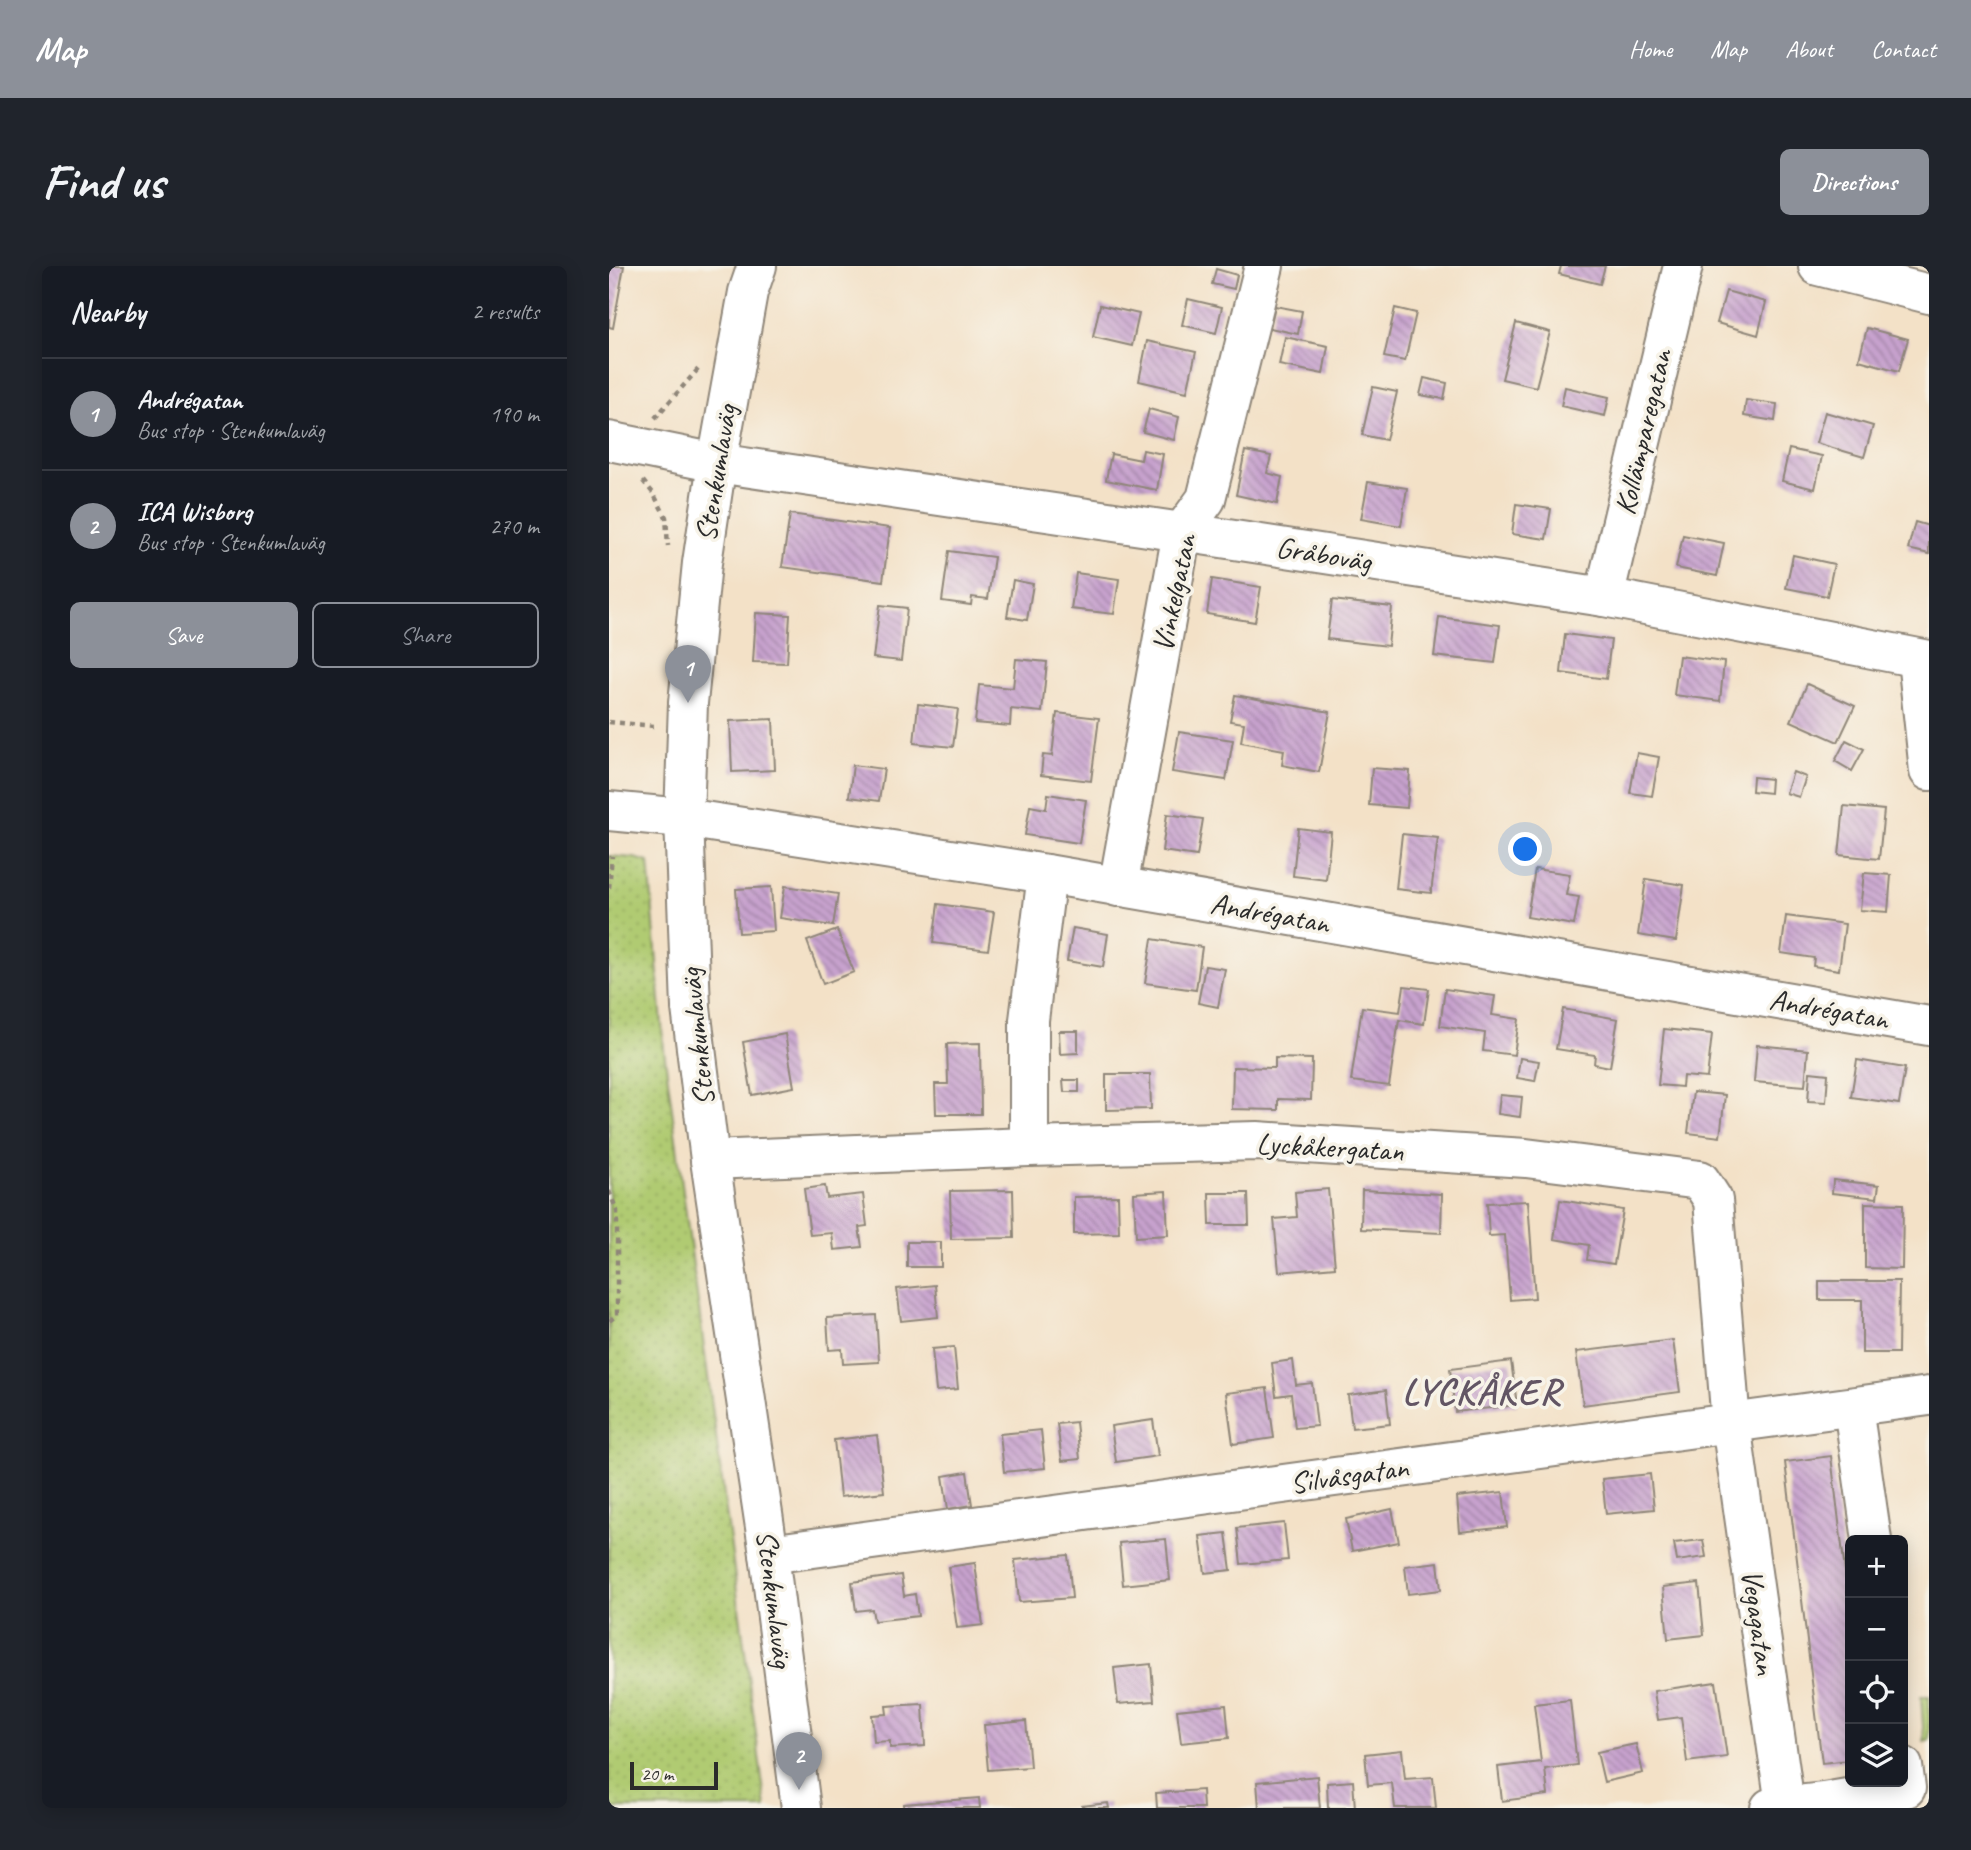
<!DOCTYPE html>
<html lang="en">
<head>
<meta charset="utf-8">
<style>
  :root { --surface:#171b24; --page:#20242c; --text:#f1f3f6; --muted:#9ea1a6; --line:#363941; --accent:#8c9099 }
  body { margin:0; font-family:Caveat,sans-serif; background:var(--page); color:var(--text) }
  .controls { position:absolute; right:21px; bottom:21px; display:grid; overflow:hidden; border-radius:10px; box-shadow:0 4px 18px #0003 }
  .controls button { width:63px; height:63px; display:grid; place-items:center; padding:0; border:0; border-bottom:2px solid var(--line); background:var(--surface); color:var(--text); font:35px sans-serif }
  .scale { position:absolute; left:21px; bottom:18px; width:88px; box-sizing:border-box; padding-left:7px; border:4px solid #2b2b2b; border-top:0; font-size:19px; line-height:24px; white-space:nowrap; color:#2b2b2b; -webkit-text-stroke:5px #f7f3e8; paint-order:stroke }
  .you { position:absolute; left:917px; top:584px; width:24px; height:24px; margin:-18px; border:5px solid #fff; border-radius:50%; background:#1a73e8; box-shadow:0 0 0 10px #1a73e833 }
  .badge { display:grid; place-items:center; width:46px; height:46px; border-radius:50%; background:var(--accent); color:#fff; font-size:23px; font-weight:700 }
  .pin { position:absolute; translate:-50% -58px; filter:drop-shadow(0 2px 4px #0008) }
  .pin::after { content:''; position:absolute; top:37px; width:24px; height:21px; background:inherit; clip-path:polygon(0 0,100% 0,50% 100%) }
  .list { margin:0; padding:0; list-style:none }
  h2 { display:flex; justify-content:space-between; align-items:center; height:91px; margin:0; padding:0 28px; font-size:30px }
  h2 small { font-size:23px; font-weight:400; color:var(--muted) }
  .list li { display:grid; grid-template-columns:46px 1fr auto; gap:21px; align-items:center; box-sizing:border-box; height:112px; padding:0 28px; border-top:2px solid var(--line) }
  .list b { display:block; font-size:26px; white-space:nowrap }
  .list p { margin:0; font-size:23px; white-space:nowrap; color:var(--muted) }
  .list em { font-size:23px; font-style:normal; color:var(--muted) }
  .actions { display:flex; gap:14px; padding:21px 28px }
  .actions a { flex:1; padding:16px 0; border:2px solid var(--accent); border-radius:10px; text-align:center; font-size:24px; color:var(--accent) }
  .actions .main { background:var(--accent); color:#fff }
  .icon { flex:none; width:38px; height:38px; fill:none; stroke:currentColor; stroke-width:2; stroke-linecap:round; stroke-linejoin:round }
  .map { position:relative; flex:none; width:1320px; height:1542px; overflow:hidden; border-radius:10px }
  header { display:flex; align-items:center; gap:42px; box-sizing:border-box; height:98px; padding:0 35px; background:var(--accent); color:#fff }
  header strong { font-size:33px }
  nav { display:flex; gap:38px; margin-inline-start:auto; font-size:24px }
  .intro { display:flex; align-items:center; justify-content:space-between; box-sizing:border-box; height:168px; padding:0 42px }
  h1 { margin:0; font-size:49px }
  .button { padding:18px 32px; border-radius:10px; background:var(--accent); color:#fff; font-size:24px; font-weight:700 }
  main { display:flex; gap:42px; padding:0 42px }
  aside { flex:1; background:var(--surface); border-radius:10px; box-shadow:0 4px 18px #0003 }
  .map>svg:first-child { display:block }
  .grass { fill:url(#grass-dots); stroke:#6e7b4e; stroke-width:2 }
  .building { fill:url(#building-back-hatch) }
  .lines { fill:none; stroke-linecap:round; stroke-linejoin:round }
  .minor-casing { stroke:#8f8679; stroke-width:42 }
  .path { stroke:#8f8679; stroke-width:4.5; stroke-dasharray:5 5; stroke-linecap:butt }
  .minor { stroke:#fff; stroke-width:38 }
  .labels { text-anchor:middle; dominant-baseline:central; stroke-width:7; stroke-linejoin:round; paint-order:stroke }
  .street-label { font-size:30px; fill:#2b2b2b; stroke:#f7f3e8 }
  .district-label { font-size:37px; font-weight:bold; letter-spacing:2px; fill:#625564; stroke:#f7f3e8 }
</style>
</head>
<body>
<header>
<strong>Map</strong>
<nav><a>Home</a><a>Map</a><a>About</a><a>Contact</a></nav>
</header>
<div class="intro"><h1>Find us</h1><a class="button">Directions</a></div>
<main>
<aside>
<h2>Nearby<small>2 results</small></h2>
<ul class="list">
<li><span class="badge">1</span><div><b>Andrégatan</b><p>Bus stop · Stenkumlaväg</p></div><em>190 m</em></li>
<li><span class="badge">2</span><div><b>ICA Wisborg</b><p>Bus stop · Stenkumlaväg</p></div><em>270 m</em></li>
</ul>
<div class="actions"><a class="main">Save</a><a>Share</a></div>
</aside>
<div class="map">
<svg width="1320" height="1542" viewBox="0 0 1320 1542">
  <defs>
    <pattern id="grass-dots" width="8" height="8" patternUnits="userSpaceOnUse" patternTransform="scale(1.75)"><rect width="8" height="8" fill="#b0cb72"/><path d="M2 2h.1M6 6h.1" fill="none" stroke="#98ae63" stroke-width="1.8" stroke-linecap="round"/></pattern>
    <pattern id="building-back-hatch" width="6" height="6" patternUnits="userSpaceOnUse" patternTransform="scale(1.75)"><rect width="6" height="6" fill="#c7a2ce"/><path d="M-1 5l2 2M0 0l6 6M5-1l2 2" fill="none" stroke="#a284a7"/></pattern>
  </defs>
  <rect width="100%" height="100%" fill="#f7f3e8"/>
  <filter id="ink" filterUnits="userSpaceOnUse"><feTurbulence type="fractalNoise" baseFrequency=".0143" numOctaves="2"/><feDisplacementMap in="SourceGraphic" scale="14" xChannelSelector="R" yChannelSelector="G"/><feConvolveMatrix kernelMatrix="1 2 1 2 8 2 1 2 1" color-interpolation-filters="sRGB"/></filter>
  <filter id="wash" filterUnits="userSpaceOnUse"><feTurbulence type="fractalNoise" baseFrequency=".00686" numOctaves="4" result="noise"/><feDisplacementMap in="SourceGraphic" scale="28" xChannelSelector="R" yChannelSelector="G"/><feGaussianBlur stdDeviation="1.57" result="paint"/><feColorMatrix in="noise" values="0 0 0 0 0 0 0 0 0 0 0 0 0 0 0 0 0 1.4 0 .05"/><feComposite in="paint" operator="in"/></filter>
  <g filter="url(#wash)">
    <rect width="100%" height="100%" fill="#f3e1c7"/>
    <g class="grass">
      <path d="M0,590L25,592L40,596L55,784L157,1542H0Z"/>
      <path d="M1312,1430H1320V1474L1315,1475Z"/>
    </g>
    <g id="blocks">
      <g class="building">
        <path d="M0,0H15L4,62L0,61Z"/>
        <path d="M952,0H996L991,18L950,8Z"/>
        <path d="M607,3L628,9L625,23L603,18Z"/>
        <path d="M1117,25L1157,36L1149,69L1108,57Z"/>
        <path d="M579,33L613,41L607,67L573,59Z"/>
        <path d="M491,39L530,48L523,80L484,71Z"/>
        <path d="M666,40L693,45L689,68L661,62Z"/>
        <path d="M786,42L807,47L796,95L775,91Z"/>
        <path d="M907,57L941,66L927,121L893,113Z"/>
        <path d="M1258,62L1299,73L1290,105L1250,94Z"/>
        <path d="M676,71L719,80L714,108L670,99Z"/>
        <path d="M538,75L587,86L578,126L530,115Z"/>
        <path d="M815,112L838,117L835,133L811,129Z"/>
        <path d="M764,121L788,126L777,174L753,169Z"/>
        <path d="M956,121L1000,131L996,150L952,140Z"/>
        <path d="M1137,134L1168,138L1166,155L1135,150Z"/>
        <path d="M540,143L570,151L565,174L534,166Z"/>
        <path d="M1216,146L1264,160L1255,191L1207,177Z"/>
        <path d="M1180,183L1213,190L1206,223L1173,215Z"/>
        <path d="M534,184L554,188L548,224L497,214L502,188L532,194Z"/>
        <path d="M636,185L662,190L658,207L673,211L668,238L627,229Z"/>
        <path d="M759,216L798,222L792,260L752,253Z"/>
        <path d="M907,238L942,243L937,273L903,268Z"/>
        <path d="M181,248L281,262L274,315L173,301Z"/>
        <path d="M1306,256L1320,260V288L1299,283Z"/>
        <path d="M1074,269L1115,277L1108,310L1067,302Z"/>
        <path d="M340,285L385,291L379,333L363,331L362,339L333,335Z"/>
        <path d="M1184,289L1225,298L1218,330L1177,322Z"/>
        <path d="M467,307L510,313L505,348L462,343Z"/>
        <path d="M603,313L652,321L646,356L598,348Z"/>
        <path d="M404,314L424,318L418,354L398,351Z"/>
        <path d="M723,334L783,341L779,380L718,373Z"/>
        <path d="M271,339L298,342L292,395L264,392Z"/>
        <path d="M147,347L181,349L178,397L144,396Z"/>
        <path d="M830,351L891,359L886,397L825,390Z"/>
        <path d="M956,368L1002,374L997,413L952,407Z"/>
        <path d="M1070,390L1115,396L1111,435L1065,429Z"/>
        <path d="M407,393L438,396L433,446L402,443L401,460L366,457L370,419L404,422Z"/>
        <path d="M1198,418L1246,440L1229,476L1182,455Z"/>
        <path d="M626,429L721,446L710,506L673,499L675,484L632,476L635,457L621,455Z"/>
        <path d="M309,438L349,443L344,481L305,477Z"/>
        <path d="M448,447L490,452L482,515L432,509L434,489L443,490Z"/>
        <path d="M164,453L166,504L123,506L121,455Z"/>
        <path d="M570,466L624,474L617,514L563,506Z"/>
        <path d="M1237,474L1255,483L1243,505L1226,495Z"/>
        <path d="M1028,487L1050,491L1043,530L1021,527Z"/>
        <path d="M244,499L275,503L270,535L240,531Z"/>
        <path d="M763,502L801,505L798,542L760,539Z"/>
        <path d="M1184,506L1197,511L1190,531L1177,527Z"/>
        <path d="M1144,511L1162,513L1161,527L1143,525Z"/>
        <path d="M439,528L477,534L470,577L416,569L421,540L437,543Z"/>
        <path d="M1235,540L1275,544L1270,593L1230,589Z"/>
        <path d="M558,548L594,553L588,590L553,585Z"/>
        <path d="M689,562L722,566L717,614L684,610Z"/>
        <path d="M793,568L829,572L822,627L787,623Z"/>
        <path d="M926,603L961,608L957,629L970,631L965,659L918,651Z"/>
        <path d="M1255,607L1282,609L1279,646L1251,644Z"/>
        <path d="M1037,613L1075,619L1067,675L1029,669Z"/>
        <path d="M176,620L229,628L224,660L171,652Z"/>
        <path d="M162,621L165,665L130,667L127,623Z"/>
        <path d="M329,638L385,646L379,684L324,677Z"/>
        <path d="M1177,650L1236,658L1230,704L1204,700L1205,692L1172,687Z"/>
        <path d="M464,662L499,668L494,701L458,695Z"/>
        <path d="M228,664L245,706L214,718L198,675Z"/>
        <path d="M543,673L593,681L587,724L536,717Z"/>
        <path d="M596,700L616,703L609,741L589,737Z"/>
        <path d="M795,720L820,723L815,758L790,754L780,820L742,815L753,741L791,746Z"/>
        <path d="M836,723L886,730L883,749L910,753L905,789L874,785L876,767L831,760Z"/>
        <path d="M954,743L1009,753L1001,801L985,798L986,789L947,783Z"/>
        <path d="M1055,763L1103,768L1098,812L1074,810L1073,821L1049,819Z"/>
        <path d="M450,765H469V787L451,788Z"/>
        <path d="M176,768L185,821L143,829L134,776Z"/>
        <path d="M371,777L372,848H327L326,818H339L338,778Z"/>
        <path d="M1148,779L1199,784L1196,820L1145,816Z"/>
        <path d="M666,792L703,793L702,834L669,833V844L623,843L624,801L666,802Z"/>
        <path d="M911,792L930,795L926,815L908,812Z"/>
        <path d="M1248,794L1296,802L1290,838L1242,831Z"/>
        <path d="M1201,806L1219,808L1217,836L1199,835Z"/>
        <path d="M497,808H541L542,843L497,844Z"/>
        <path d="M454,814H470V826H455Z"/>
        <path d="M1084,826L1116,829L1111,871L1079,867Z"/>
        <path d="M891,829L913,831L911,851L889,848Z"/>
        <path d="M1224,914L1270,919L1268,932L1223,927Z"/>
        <path d="M216,920L218,932L254,928L258,960L250,961L253,981L225,984L223,967L201,969L195,923Z"/>
        <path d="M719,923L726,1001L670,1006L665,953L688,951L686,926Z"/>
        <path d="M404,924L405,972L342,973L341,925Z"/>
        <path d="M753,924L833,928L832,967L752,963Z"/>
        <path d="M557,925L559,969L527,971L525,927Z"/>
        <path d="M600,927H639L640,959H601Z"/>
        <path d="M509,930L510,967L465,968V931Z"/>
        <path d="M951,934L1014,944L1005,998L978,994L980,979L945,973Z"/>
        <path d="M919,935L926,1032L901,1034L896,969L880,970L878,937Z"/>
        <path d="M1256,937L1294,938L1293,1003L1256,1002Z"/>
        <rect x="298" y="976" width="34" height="25"/>
        <path d="M1210,1015H1290L1289,1087H1253V1034H1210Z"/>
        <path d="M326,1019L329,1051L292,1055L288,1023Z"/>
        <path d="M267,1049L270,1096L234,1098L233,1083L220,1084L218,1052Z"/>
        <path d="M1064,1074L1071,1126L974,1139L967,1086Z"/>
        <path d="M345,1081L349,1123L327,1125L323,1083Z"/>
        <path d="M684,1094L687,1119L703,1117L708,1160L686,1162L682,1128L667,1130L663,1097Z"/>
        <path d="M902,1095L908,1139L846,1146L841,1103Z"/>
        <path d="M658,1122L665,1172L624,1178L617,1127Z"/>
        <path d="M777,1124L781,1158L743,1162L739,1129Z"/>
        <path d="M544,1154L549,1190L507,1196L502,1160Z"/>
        <path d="M467,1156L471,1193L453,1195L448,1158Z"/>
        <path d="M432,1164L436,1202L395,1206L391,1168Z"/>
        <path d="M268,1169L275,1226L231,1231L225,1174Z"/>
        <path d="M1222,1190L1241,1346V1494L1213,1497L1176,1196Z"/>
        <path d="M358,1206L363,1239L339,1243L334,1210Z"/>
        <path d="M1041,1208L1045,1243L997,1248L993,1213Z"/>
        <path d="M894,1226L898,1261L851,1266L848,1231Z"/>
        <path d="M783,1243L790,1276L743,1285L737,1253Z"/>
        <path d="M675,1257L679,1294L632,1298L628,1262Z"/>
        <path d="M617,1267L622,1304L596,1307L591,1270Z"/>
        <path d="M557,1273L561,1314L514,1319L510,1277Z"/>
        <path d="M1094,1274L1097,1291L1068,1295L1065,1277Z"/>
        <path d="M459,1289L463,1332L410,1336L406,1294Z"/>
        <path d="M829,1296L832,1324L799,1328L796,1300Z"/>
        <path d="M366,1297L374,1359L348,1362L339,1301Z"/>
        <path d="M292,1309L295,1330L306,1328L309,1350L265,1355L263,1343L247,1345L243,1316Z"/>
        <path d="M1090,1317L1095,1369L1059,1373L1054,1321Z"/>
        <path d="M542,1398L545,1435L509,1438L505,1402Z"/>
        <path d="M1107,1416L1118,1491L1078,1496L1072,1451L1049,1454L1045,1425Z"/>
        <path d="M961,1434L968,1499L936,1503L939,1529L893,1535L889,1501L932,1496L925,1438Z"/>
        <path d="M314,1438L316,1480L281,1482V1475L265,1476L263,1449L278,1448L277,1440Z"/>
        <path d="M617,1439L620,1472L572,1477L568,1444Z"/>
        <path d="M417,1455L421,1501L379,1504L375,1459Z"/>
        <path d="M1027,1478L1034,1507L995,1516L988,1486Z"/>
        <path d="M793,1484L796,1513L824,1511L827,1542H786L783,1517L759,1519L756,1488Z"/>
        <path d="M708,1510L711,1542H650L648,1516Z"/>
        <path d="M744,1515L746,1542H719L718,1517Z"/>
        <path d="M593,1524L594,1542H548L547,1527Z"/>
        <path d="M370,1532L371,1542H295V1538Z"/>
        <path d="M499,1537L500,1542H473V1540Z"/>
      </g>
    </g>
  </g>
  <g filter="url(#ink)">
    <use href="#blocks" fill-opacity="0" stroke="#8f8679" stroke-width="2"/>
    <g class="lines">
      <g class="minor-casing">
        <g id="minor">
          <path d="M148,0L139,26L108,197L93,297L79,437L75,552L82,742L101,894L160,1288L192,1542"/>
          <path d="M1209,0L1320,28"/>
          <path d="M0,175L108,197L573,266L995,331L1320,394"/>
          <path d="M995,331L1074,0"/>
          <path d="M1308,393L1320,505"/>
          <path d="M0,545L75,552L438,608L1320,760"/>
          <path d="M509,621L573,266L597,233L655,0"/>
          <path d="M420,881V754L438,608"/>
          <path d="M101,894L420,881L648,875L917,892L1091,914L1104,934L1122,1158L1176,1539"/>
          <path d="M1244,1141L1263,1274"/>
          <path d="M160,1288L1320,1130"/>
          <path d="M1161,1542L1215,1536L1297,1522L1294,1500"/>
        </g>
      </g>
      <g class="path">
        <path d="M46,152L91,101"/>
        <path d="M34,215L44,227L57,251L59,280"/>
        <path d="M0,456L46,460"/>
        <path d="M0,622L3,590"/>
        <path d="M0,925L8,945V1049L0,1055"/>
      </g>
      <use href="#minor" class="minor"/>
    </g>
  </g>
  <g class="labels">
    <g class="street-label">
      <text transform="translate(1034 166) rotate(-77)">Kollämparegatan</text>
      <text transform="translate(107 207) rotate(-81)">Stenkumlaväg</text>
      <text transform="translate(715 288) rotate(9)">Gråboväg</text>
      <text transform="translate(565 327) rotate(-78)">Vinkelgatan</text>
      <text transform="translate(661 647) rotate(10)">Andrégatan</text>
      <text transform="translate(1220 743) rotate(10)">Andrégatan</text>
      <text transform="translate(88 771) rotate(-96)">Stenkumlaväg</text>
      <text transform="translate(721 881) rotate(3)">Lyckåkergatan</text>
      <text transform="translate(740 1209) rotate(-8)">Silvåsgatan</text>
      <text transform="translate(166 1333) rotate(83)">Stenkumlaväg</text>
      <text transform="translate(1150 1356) rotate(82)">Vegagatan</text>
    </g>
    <g class="district-label">
      <text x="873" y="1125">LYCKÅKER</text>
    </g>
  </g>
</svg>
<div class="controls">
<button>+</button>
<button>−</button>
<button><svg class="icon" aria-label="locate" viewBox="0 0 24 24"><circle cx="12" cy="12" r="6"/><path d="M12 2v4M12 18v4M2 12h4M18 12h4"/></svg></button>
<button><svg class="icon" aria-label="layers" viewBox="0 0 24 24"><path d="M12 4l9 5-9 5-9-5zM3 14l9 5 9-5"/></svg></button>
</div>
<div class="scale">20 m</div>
<div class="you"></div>
<div class="pin badge" style="left:79px;top:437px">1</div>
<div class="pin badge" style="left:190px;top:1524px">2</div>
</div>
</main>
</body>
</html>
